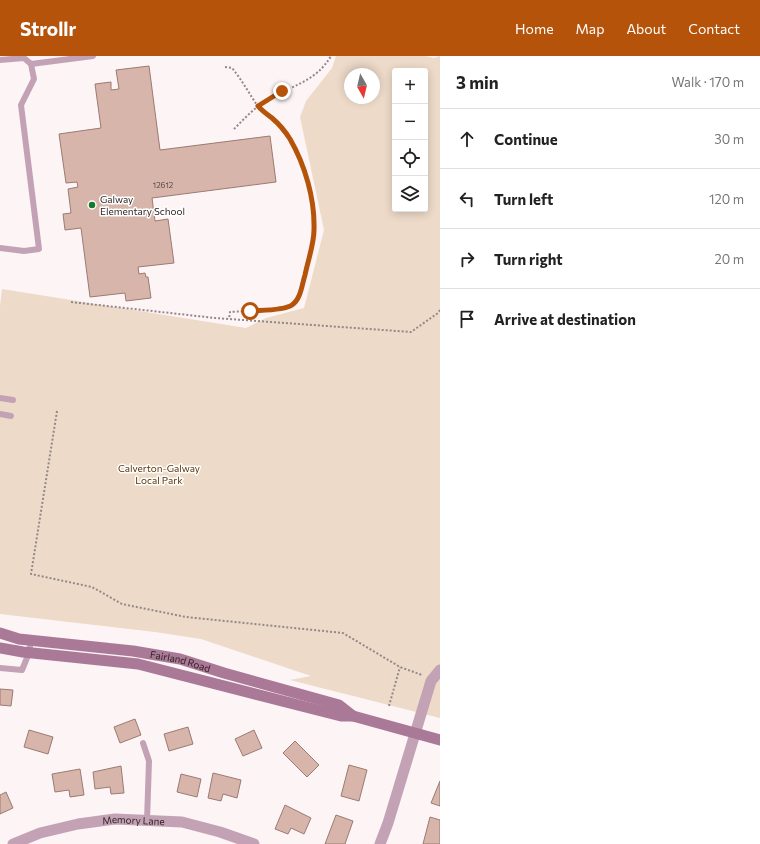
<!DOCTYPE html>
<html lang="en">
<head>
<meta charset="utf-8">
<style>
  :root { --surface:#fff; --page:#f2f2f2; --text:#222; --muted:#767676; --line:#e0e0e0; --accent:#b45309 }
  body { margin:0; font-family:Commissioner,sans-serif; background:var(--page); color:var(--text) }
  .controls { position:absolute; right:12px; top:12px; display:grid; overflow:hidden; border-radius:4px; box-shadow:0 2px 10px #0003 }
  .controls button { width:36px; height:36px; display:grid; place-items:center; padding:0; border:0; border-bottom:1px solid var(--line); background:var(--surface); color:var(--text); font:20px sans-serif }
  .compass { position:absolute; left:344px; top:12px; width:36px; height:36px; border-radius:50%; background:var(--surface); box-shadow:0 2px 10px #0003; rotate:172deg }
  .stop { position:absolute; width:12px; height:12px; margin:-9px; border:3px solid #b45309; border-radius:50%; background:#fff }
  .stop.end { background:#b45309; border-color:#fff; box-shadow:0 1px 4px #0008 }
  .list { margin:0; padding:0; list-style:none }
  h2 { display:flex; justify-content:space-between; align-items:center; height:52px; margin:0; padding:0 16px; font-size:17px }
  h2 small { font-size:13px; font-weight:400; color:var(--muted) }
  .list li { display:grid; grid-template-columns:26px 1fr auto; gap:12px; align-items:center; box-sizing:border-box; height:60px; padding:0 16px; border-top:1px solid var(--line) }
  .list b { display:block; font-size:15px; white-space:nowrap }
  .list em { font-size:13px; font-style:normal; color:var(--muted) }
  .icon { flex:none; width:22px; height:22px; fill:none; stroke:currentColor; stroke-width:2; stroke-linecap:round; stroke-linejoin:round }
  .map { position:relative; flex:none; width:440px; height:788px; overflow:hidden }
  header { display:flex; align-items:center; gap:24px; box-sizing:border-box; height:56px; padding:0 20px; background:var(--accent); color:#fff }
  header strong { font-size:19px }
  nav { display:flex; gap:22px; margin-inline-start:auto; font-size:14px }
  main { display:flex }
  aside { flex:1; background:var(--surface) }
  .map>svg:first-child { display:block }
  .green { fill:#eddac9; fill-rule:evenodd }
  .building { fill:#d7b5ab; stroke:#9b7b72 }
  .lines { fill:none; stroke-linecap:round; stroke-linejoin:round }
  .path { stroke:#938889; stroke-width:2; stroke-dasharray:2 2; stroke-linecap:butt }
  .service { stroke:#c4a2b6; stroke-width:6 }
  .minor { stroke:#c4a2b6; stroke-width:11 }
  .secondary { stroke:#aa7997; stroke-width:11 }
  .route { stroke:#b45309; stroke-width:5 }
  .poi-dot { fill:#187a2c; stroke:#fff; stroke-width:1.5 }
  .labels { text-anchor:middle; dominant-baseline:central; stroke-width:3; stroke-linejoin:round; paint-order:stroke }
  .number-label { font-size:8px; fill:#5a4846 }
  .poi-label { font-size:10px; fill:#312425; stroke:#fff; text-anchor:start }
  .park-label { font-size:10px; fill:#5a3406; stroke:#fff }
  .street-label { font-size:10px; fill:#312425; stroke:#fff }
</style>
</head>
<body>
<header>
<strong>Strollr</strong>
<nav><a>Home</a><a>Map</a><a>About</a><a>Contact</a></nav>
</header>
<main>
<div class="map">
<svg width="440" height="788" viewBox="0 0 440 788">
  <rect width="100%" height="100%" fill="#fcf4f5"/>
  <path class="green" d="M336,0H425L434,2L440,0V662L290,624L311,620L201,583L155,576L0,558V250L2,233L246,272L266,262L304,252L324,174L300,61L306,45L332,12ZM395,15H425V153H395ZM350,18H374V42H350Z"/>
  <g class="building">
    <path d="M149,10L160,94L270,80L276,126L152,142L155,165L168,163L174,207L138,211L139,218L145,217L146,221H148L151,242L126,245L125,237L90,241L81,172L65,174L63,158L71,157L68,133L78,131L77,126L66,127L59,78L101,72L95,28L111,26V34L119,33L116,14Z"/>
    <path d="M0,633L13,634L11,650L0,649Z"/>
    <path d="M135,663L141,679L120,687L114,671Z"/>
    <path d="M188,671L193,688L169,695L164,678Z"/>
    <path d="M29,674L53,681L48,698L24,691Z"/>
    <path d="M254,674L262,692L243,700L235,683Z"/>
    <path d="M295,685L319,709L307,721L283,697Z"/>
    <path d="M349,709L367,714L359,745L341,740Z"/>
    <path d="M121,710L124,737L111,738L110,731L95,733L93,716Z"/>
    <path d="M80,713L84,739L70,741L69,734L55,736L52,718Z"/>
    <path d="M213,717L241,724L237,742L223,738L221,745L208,742Z"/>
    <path d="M181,718L201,723L197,741L177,736Z"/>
    <path d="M440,725V750L431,747Z"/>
    <path d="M6,736L13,752L0,758V739Z"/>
    <path d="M285,749L311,762L304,778L291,772L288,778L275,773Z"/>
    <path d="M336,759L353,765L345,788H325Z"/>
    <path d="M430,761L440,764V788H423Z"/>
  </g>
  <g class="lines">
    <g class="path">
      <path d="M225,11L232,12C242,24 250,39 259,52C265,59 274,62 280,70C301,95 317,142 314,175C313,187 309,199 306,211C304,222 301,244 291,250C281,255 243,255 230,256L229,263"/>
      <path d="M234,73C244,63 254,52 266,45C291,29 315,27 331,0"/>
      <path d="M71,246L215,262L411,276L438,257L440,254"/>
      <path d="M57,355L31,518L92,531L122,548L186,561L343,577L400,611L422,619"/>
      <path d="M389,650L400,611"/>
    </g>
    <g class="service">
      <path d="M0,4L24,2L31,8L93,0"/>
      <path d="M0,192L24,195L39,193L21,49L34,23L31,8"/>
      <path d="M0,342L13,344"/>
      <path d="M0,358L11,360"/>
      <path d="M0,612L22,614L29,597L31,584"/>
      <path d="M143,687L149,705L147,765"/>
    </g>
    <g class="minor">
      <path id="s1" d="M13,788L40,777L78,768L115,763L182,766L220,776L254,788"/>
      <path d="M380,788L388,767L431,625L440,614"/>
    </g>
    <g class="secondary">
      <path id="s2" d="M0,577L19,583L133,595L180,603L224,617L339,649L353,660"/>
      <path d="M0,592L23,596L138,608L341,660H353L440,684"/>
    </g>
  </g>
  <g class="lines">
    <path class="route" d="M250,255C260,254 283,255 292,249C301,243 302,228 305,219C308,204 314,188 314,174C315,143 305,109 290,83C285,75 279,68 272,62C267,58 262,55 258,50L282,35"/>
  </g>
  <circle class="poi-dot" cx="92" cy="149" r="4"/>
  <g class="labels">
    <g class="number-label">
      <text x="163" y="129">12612</text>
    </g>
    <g class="poi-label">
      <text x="100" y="143">Galway<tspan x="100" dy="12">Elementary School</tspan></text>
    </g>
    <g class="park-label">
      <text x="159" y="412">Calverton-Galway<tspan x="159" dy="12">Local Park</tspan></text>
    </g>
    <g class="street-label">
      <text stroke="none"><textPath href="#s2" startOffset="183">Fairland Road</textPath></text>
      <text stroke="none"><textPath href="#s1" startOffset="124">Memory Lane</textPath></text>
    </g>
  </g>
</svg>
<div class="controls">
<button>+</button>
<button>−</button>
<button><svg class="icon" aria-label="locate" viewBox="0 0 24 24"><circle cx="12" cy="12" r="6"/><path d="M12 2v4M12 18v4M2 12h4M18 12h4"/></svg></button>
<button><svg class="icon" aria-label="layers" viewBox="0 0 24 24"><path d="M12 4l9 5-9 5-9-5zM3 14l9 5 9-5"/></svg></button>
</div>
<svg class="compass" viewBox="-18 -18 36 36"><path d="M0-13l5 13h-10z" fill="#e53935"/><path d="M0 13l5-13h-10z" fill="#767676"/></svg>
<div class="stop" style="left:250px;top:255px"></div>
<div class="stop end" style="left:282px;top:35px"></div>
</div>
<aside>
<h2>3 min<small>Walk · 170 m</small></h2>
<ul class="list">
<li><svg class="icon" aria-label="ahead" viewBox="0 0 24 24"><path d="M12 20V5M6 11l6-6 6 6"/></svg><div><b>Continue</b></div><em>30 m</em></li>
<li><svg class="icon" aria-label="left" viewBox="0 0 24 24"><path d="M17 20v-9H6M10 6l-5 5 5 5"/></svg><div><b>Turn left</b></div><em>120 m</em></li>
<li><svg class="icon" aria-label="right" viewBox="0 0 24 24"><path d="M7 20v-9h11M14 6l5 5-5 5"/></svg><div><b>Turn right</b></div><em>20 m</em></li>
<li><svg class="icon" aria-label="arrive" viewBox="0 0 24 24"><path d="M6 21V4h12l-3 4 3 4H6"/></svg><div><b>Arrive at destination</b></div></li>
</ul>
</aside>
</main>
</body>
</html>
